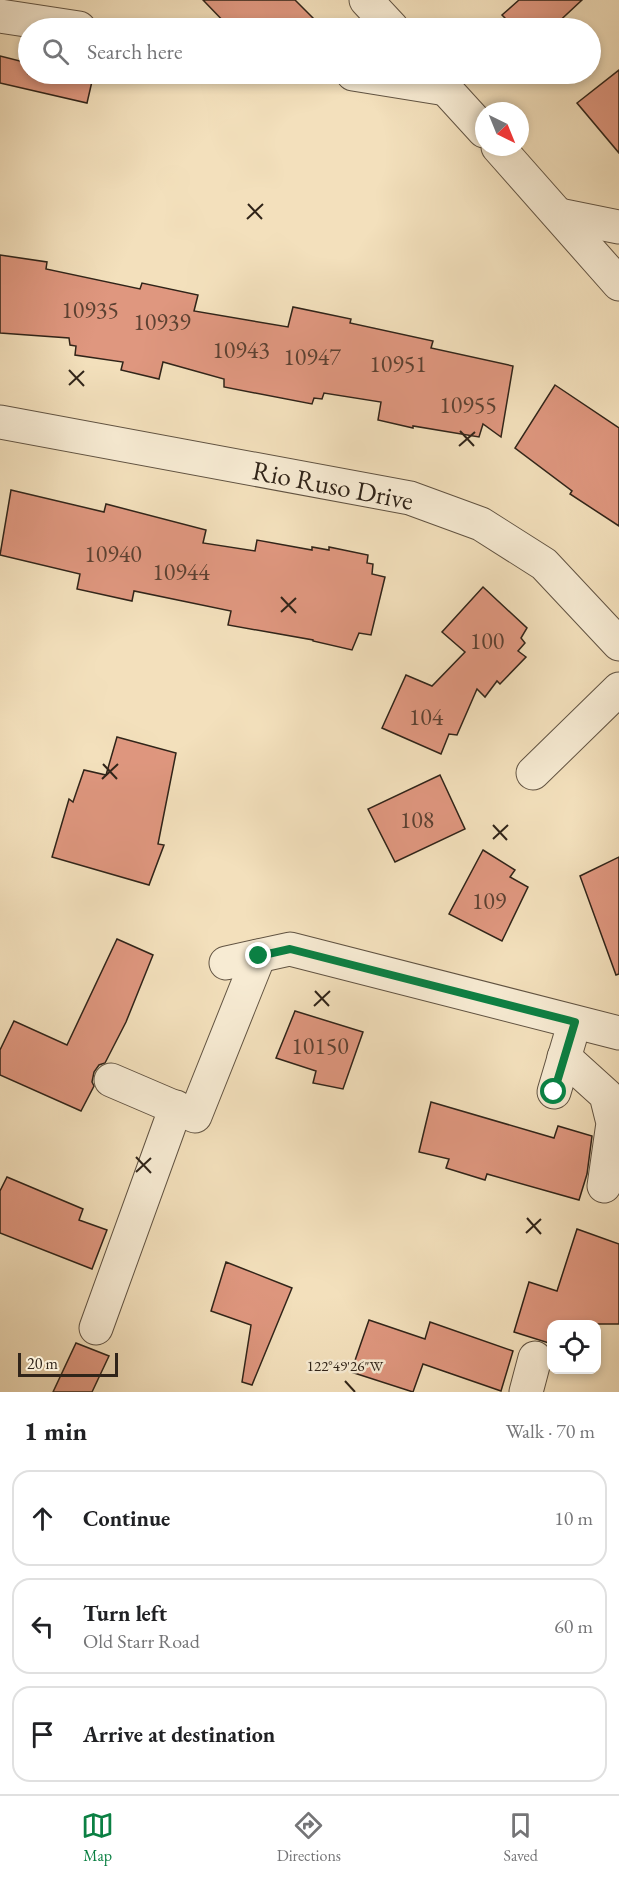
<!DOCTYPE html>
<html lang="en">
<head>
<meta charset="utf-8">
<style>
  :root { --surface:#fff; --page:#f2f2f2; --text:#202124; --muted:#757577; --line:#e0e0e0; --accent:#0b8043 }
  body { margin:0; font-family:"EB Garamond",serif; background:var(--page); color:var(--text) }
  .controls { position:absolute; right:18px; bottom:18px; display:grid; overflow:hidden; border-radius:12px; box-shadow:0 3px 9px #0003 }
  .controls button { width:54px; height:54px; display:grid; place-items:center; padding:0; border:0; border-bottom:2px solid var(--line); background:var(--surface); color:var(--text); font:30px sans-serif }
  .compass { position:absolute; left:475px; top:102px; width:54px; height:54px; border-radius:50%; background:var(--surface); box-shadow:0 3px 9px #0003; rotate:137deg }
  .scale { position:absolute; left:18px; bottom:15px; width:100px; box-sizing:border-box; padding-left:6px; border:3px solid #302419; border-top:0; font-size:16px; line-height:21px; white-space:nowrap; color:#302419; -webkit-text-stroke:4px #f7ebd3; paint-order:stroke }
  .stop { position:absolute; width:18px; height:18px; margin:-14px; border:4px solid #0b8043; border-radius:50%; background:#fff }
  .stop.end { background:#0b8043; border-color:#fff; box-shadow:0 2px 6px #0008 }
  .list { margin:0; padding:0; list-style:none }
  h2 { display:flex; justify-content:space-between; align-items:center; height:78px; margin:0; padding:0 24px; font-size:26px }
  h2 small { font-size:20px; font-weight:400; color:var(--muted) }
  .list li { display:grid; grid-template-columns:39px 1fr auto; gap:18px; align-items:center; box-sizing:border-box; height:96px; margin:0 12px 12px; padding:0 12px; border:2px solid var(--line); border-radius:18px }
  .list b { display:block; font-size:22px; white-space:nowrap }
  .list p { margin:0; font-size:20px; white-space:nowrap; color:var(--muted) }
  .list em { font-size:20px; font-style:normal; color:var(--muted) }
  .icon { flex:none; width:33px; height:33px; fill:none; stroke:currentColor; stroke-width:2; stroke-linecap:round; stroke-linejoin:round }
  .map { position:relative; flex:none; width:619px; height:1392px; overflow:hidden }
  .search { position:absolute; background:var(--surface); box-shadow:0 3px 9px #0003; left:18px; right:18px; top:18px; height:66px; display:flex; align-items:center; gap:15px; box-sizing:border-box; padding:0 21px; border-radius:33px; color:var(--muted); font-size:22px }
  .sheet { height:402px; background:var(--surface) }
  nav { display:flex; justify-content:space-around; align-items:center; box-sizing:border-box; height:84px; border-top:2px solid var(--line); background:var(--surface); font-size:16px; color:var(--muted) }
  nav a { display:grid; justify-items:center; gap:3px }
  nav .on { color:var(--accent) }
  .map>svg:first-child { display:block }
  .building { fill:#df977f; stroke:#302419; stroke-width:1.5 }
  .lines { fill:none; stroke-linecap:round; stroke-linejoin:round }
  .minor-casing { stroke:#615342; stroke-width:35 }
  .minor { stroke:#f7ebd3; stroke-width:33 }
  .route { stroke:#0b8043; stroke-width:8 }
  .ticks { fill:none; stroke:#302419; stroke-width:2 }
  .labels { text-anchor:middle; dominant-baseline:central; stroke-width:5; stroke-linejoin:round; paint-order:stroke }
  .number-label { font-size:24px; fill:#5c4132 }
  .street-label { font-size:27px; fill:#302419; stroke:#f7ebd3 }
  .ticks-label { font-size:15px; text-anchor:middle; fill:#302419; stroke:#f7ebd3; stroke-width:5; stroke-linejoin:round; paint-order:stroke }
</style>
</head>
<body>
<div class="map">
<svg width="619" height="1392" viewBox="0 0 619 1392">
  <rect width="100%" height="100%" fill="#f3e0bc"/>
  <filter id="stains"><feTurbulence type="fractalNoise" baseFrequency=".00333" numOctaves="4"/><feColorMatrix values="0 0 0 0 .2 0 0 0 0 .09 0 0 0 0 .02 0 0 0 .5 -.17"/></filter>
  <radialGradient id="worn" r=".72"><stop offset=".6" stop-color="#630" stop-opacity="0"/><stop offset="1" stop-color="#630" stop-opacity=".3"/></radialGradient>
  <g class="building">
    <path d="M203,0H295L323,28H230Z"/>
    <path d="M519,0H582L552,28H515L502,15Z"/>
    <path d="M0,56L28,63V74H76L93,77L87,103L0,83Z"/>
    <path d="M619,70V153L577,103Z"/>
    <path d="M0,255L47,262L46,269L140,289L142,283L198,295L194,311L288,327L293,307L351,319L350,323L433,341L431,348L513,366L501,437L483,424L479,437L413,426V428L378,420L381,402L324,393L322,399L314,398L312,404L224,387V379L163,362L159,379L121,370L123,362L75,355L76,346L70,345L69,338L0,333Z"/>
    <path d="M555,385L619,428V526L570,494L572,491L515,448Z"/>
    <path d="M11,490L104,512L106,504L206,530L203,543L255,551L257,540L312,550V547L329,550V547L368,555L367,563L373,564L372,574L385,577L371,635L359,633L352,650L313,641V640L228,625L231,611L134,591L132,601L77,589L80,574L0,555Z"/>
    <path d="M483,587L527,628L521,638L525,643L518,651L526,657L500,684L497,681L485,697L477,689L457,735L449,734L441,754L382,728L406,675L432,686L465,652L442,632Z"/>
    <path d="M117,737L176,753L158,844L164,845L149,885L52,857L69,799L73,802L84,770L106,775Z"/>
    <path d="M440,775L465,829L395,862L368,809Z"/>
    <path d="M483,850L515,870L510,877L528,887L502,941L449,914Z"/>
    <path d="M619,857V974L616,975L580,876Z"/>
    <path d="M117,939L153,955L126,1022L105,1063L99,1065L94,1072L92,1082L94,1086L81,1111L0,1075V1050L14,1021L67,1045Z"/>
    <path d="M295,1011L363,1032L343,1089L313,1083L316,1071L276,1058Z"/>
    <path d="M431,1102L554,1138L558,1126L592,1136L587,1174L579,1200L487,1174L485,1180L446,1168L449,1159L419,1152Z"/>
    <path d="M7,1177L83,1209L79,1220L107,1230L92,1269L0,1233V1191Z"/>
    <path d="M577,1229L619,1244V1324H552V1344L514,1332L529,1282L557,1291Z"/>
    <path d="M226,1262L292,1288L252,1385L242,1382L251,1325L211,1311Z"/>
    <path d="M369,1320L425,1339L430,1322L513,1351L501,1391L423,1364L413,1392L351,1372Z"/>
    <path d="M76,1343L109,1356L92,1392H53Z"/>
  </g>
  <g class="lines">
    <g class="minor-casing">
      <g id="minor">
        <path d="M366,0L392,28"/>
        <path d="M0,16L79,28"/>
        <path d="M353,74L446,89"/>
        <path d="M432,74L484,131"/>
        <path d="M498,147L619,284"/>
        <path d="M559,215L619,227"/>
        <path d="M0,422L410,498L481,524L544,564L619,644"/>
        <path d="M533,773L619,689"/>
        <path d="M226,963L290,949L619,1033"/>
        <path d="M564,1057L606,1095L613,1123L604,1186"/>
        <path d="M111,1080L195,1116L259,956"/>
        <path d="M554,1092L570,1038"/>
        <path d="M96,1328L176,1107"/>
        <path d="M526,1392L535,1358"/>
      </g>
    </g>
    <use href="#minor" class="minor"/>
  </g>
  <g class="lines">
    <path class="route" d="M259,956L290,949L575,1022L554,1092"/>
  </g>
  <path class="ticks" d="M248,204L262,219M247,219L263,204M69,370L84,386M69,385L84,371M460,431L474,446M459,446L475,432M281,597L296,613M281,612L296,598M103,764L117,779M102,779L118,764M493,825L507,840M493,839L508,825M315,991L329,1006M314,1006L330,991M136,1157L151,1173M136,1172L151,1158M527,1218L541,1234M526,1233L541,1219M345,1381L355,1392"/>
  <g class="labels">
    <g class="number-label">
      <text x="90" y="309">10935</text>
      <text x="162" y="321">10939</text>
      <text x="241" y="349">10943</text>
      <text x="312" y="356">10947</text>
      <text x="398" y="363">10951</text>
      <text x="468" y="404">10955</text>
      <text x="113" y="553">10940</text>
      <text x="181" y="571">10944</text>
      <text x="487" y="640">100</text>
      <text x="426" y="716">104</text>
      <text x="417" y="819">108</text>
      <text x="489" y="900">109</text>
      <text x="320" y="1045">10150</text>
    </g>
    <g class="street-label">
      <text transform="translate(333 485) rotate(11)">Rio Ruso Drive</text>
    </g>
  </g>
  <g class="ticks-label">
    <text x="345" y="1371">122°49'26"W</text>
  </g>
  <rect width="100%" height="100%" filter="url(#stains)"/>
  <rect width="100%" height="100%" fill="url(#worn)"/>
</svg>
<div class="controls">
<button><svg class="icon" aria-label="locate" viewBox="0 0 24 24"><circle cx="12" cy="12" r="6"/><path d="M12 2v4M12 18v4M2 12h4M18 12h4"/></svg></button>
</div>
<svg class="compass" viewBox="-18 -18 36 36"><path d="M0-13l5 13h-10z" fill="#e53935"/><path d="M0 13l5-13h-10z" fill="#757577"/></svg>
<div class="scale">20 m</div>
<div class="stop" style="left:554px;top:1092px"></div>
<div class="stop end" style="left:259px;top:956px"></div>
<div class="search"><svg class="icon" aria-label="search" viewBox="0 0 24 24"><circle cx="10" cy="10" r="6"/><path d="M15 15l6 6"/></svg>Search here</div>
</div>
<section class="sheet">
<h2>1 min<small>Walk · 70 m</small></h2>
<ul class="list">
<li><svg class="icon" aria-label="ahead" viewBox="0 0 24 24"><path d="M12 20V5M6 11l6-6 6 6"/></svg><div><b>Continue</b></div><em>10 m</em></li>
<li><svg class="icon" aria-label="left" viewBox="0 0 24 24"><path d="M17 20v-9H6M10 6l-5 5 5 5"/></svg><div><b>Turn left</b><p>Old Starr Road</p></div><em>60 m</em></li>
<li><svg class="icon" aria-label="arrive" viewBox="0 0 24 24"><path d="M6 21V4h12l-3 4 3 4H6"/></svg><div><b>Arrive at destination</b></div></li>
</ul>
</section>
<nav>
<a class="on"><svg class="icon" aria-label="map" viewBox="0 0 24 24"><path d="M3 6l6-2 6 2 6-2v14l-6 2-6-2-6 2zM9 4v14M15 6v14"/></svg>Map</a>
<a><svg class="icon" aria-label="directions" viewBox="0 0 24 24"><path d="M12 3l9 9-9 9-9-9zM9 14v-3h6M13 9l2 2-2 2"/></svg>Directions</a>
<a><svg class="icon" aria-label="saved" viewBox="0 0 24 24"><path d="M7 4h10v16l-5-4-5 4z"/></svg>Saved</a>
</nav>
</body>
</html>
